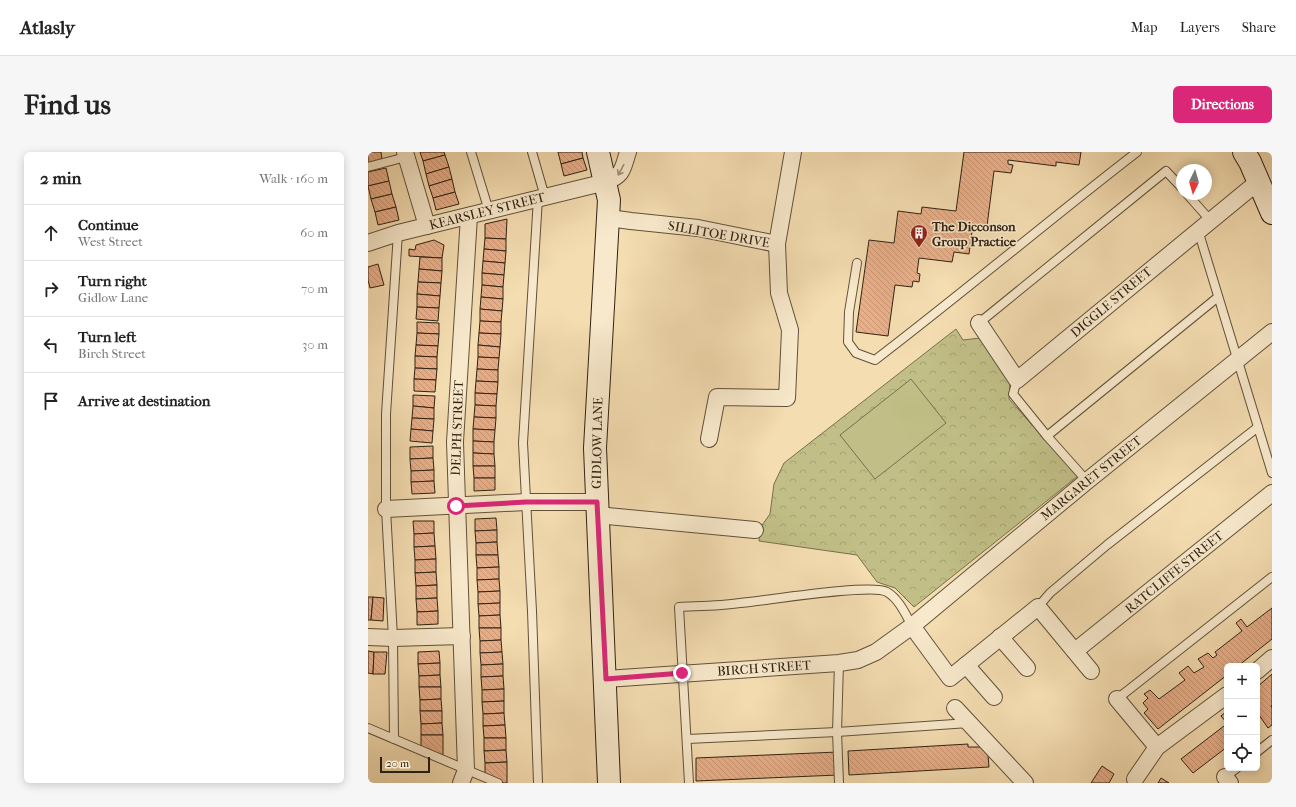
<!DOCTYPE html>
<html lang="en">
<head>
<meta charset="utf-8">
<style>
  :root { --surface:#fff; --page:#f6f6f6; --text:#222; --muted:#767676; --line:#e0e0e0; --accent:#db2777 }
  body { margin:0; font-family:"IM FELL French Canon",serif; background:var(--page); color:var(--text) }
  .controls { position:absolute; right:12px; bottom:12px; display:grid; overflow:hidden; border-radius:6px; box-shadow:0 2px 10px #0003 }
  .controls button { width:36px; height:36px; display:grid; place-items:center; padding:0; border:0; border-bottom:1px solid var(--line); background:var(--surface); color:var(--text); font:20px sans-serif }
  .compass { position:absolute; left:808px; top:12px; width:36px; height:36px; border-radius:50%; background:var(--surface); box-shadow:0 2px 10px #0003; rotate:185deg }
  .scale { position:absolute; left:12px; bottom:10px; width:50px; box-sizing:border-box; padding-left:4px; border:2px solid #302212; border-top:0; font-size:11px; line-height:14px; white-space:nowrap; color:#302212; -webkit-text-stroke:3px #f8e9cc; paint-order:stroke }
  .stop { position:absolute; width:12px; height:12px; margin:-9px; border:3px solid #db2777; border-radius:50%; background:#fff }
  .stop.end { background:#db2777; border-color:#fff; box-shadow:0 1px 4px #0008 }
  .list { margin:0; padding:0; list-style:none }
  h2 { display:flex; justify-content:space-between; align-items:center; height:52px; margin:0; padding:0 16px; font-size:17px }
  h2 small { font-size:13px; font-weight:400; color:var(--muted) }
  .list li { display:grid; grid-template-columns:26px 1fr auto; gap:12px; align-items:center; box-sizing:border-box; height:56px; padding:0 16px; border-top:1px solid var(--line) }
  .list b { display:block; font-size:15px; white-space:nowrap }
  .list p { margin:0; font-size:13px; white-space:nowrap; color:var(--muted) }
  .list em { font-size:13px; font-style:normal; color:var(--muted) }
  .icon { flex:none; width:22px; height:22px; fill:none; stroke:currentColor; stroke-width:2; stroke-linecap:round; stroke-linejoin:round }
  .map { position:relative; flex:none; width:904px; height:631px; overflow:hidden; border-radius:6px }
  header { display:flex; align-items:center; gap:24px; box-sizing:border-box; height:56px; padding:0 20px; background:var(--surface); border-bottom:1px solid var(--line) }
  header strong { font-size:19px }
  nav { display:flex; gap:22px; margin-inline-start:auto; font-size:14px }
  .intro { display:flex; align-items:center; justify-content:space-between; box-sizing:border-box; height:96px; padding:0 24px }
  h1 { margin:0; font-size:28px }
  .button { padding:10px 18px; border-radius:6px; background:var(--accent); color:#fff; font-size:14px; font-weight:700 }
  main { display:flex; gap:24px; padding:0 24px }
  aside { flex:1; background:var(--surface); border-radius:6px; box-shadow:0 2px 10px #0003 }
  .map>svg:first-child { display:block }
  .park { fill:url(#park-crowns); stroke:#78704c }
  .garden { fill:#c1bf87; stroke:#78704c }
  .building { fill:url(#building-back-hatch); stroke:#302212 }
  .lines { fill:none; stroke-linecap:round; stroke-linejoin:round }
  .lane-casing { stroke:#61513a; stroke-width:10 }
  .street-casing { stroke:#61513a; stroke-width:18 }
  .secondary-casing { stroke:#302212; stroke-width:24 }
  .lane { stroke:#f8e9cc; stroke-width:8 }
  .street { stroke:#f8e9cc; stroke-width:16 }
  .secondary { stroke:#f8e9cc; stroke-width:22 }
  .oneway { stroke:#9e8f78 }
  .route { stroke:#db2777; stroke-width:5 }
  .labels { text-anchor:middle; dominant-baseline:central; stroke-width:3; stroke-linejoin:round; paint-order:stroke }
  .street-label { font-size:13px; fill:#302212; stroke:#f8e9cc }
  .poi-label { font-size:13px; font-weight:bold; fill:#302212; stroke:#f8e9cc; text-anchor:start }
</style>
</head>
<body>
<header>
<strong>Atlasly</strong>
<nav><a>Map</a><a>Layers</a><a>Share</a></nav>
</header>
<div class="intro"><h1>Find us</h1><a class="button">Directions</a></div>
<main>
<aside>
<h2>2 min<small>Walk · 160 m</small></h2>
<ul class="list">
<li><svg class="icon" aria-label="ahead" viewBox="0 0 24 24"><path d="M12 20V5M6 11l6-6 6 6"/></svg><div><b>Continue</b><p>West Street</p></div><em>60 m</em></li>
<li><svg class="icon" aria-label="right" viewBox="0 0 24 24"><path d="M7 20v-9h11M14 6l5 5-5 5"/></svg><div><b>Turn right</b><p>Gidlow Lane</p></div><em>70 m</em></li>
<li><svg class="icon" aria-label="left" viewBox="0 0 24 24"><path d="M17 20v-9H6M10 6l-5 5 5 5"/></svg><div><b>Turn left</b><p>Birch Street</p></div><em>30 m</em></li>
<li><svg class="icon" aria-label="arrive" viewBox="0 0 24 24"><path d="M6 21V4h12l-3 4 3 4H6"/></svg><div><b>Arrive at destination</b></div></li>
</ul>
</aside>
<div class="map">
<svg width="904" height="631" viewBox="0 0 904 631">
  <defs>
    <pattern id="park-crowns" width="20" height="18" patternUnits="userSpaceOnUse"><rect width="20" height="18" fill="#c1bf87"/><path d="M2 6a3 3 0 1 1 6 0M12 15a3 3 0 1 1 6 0" fill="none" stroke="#a6a474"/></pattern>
    <pattern id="building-back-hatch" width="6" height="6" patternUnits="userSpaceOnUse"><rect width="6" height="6" fill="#e9af89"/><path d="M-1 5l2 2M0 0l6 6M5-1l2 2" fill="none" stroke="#c89675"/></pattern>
  </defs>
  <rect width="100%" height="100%" fill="#f4ddb1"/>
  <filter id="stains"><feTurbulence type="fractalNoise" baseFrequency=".005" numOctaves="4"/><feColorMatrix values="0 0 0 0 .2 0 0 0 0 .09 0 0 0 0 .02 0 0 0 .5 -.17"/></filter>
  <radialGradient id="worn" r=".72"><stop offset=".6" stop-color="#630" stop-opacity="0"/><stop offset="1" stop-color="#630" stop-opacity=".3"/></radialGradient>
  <path class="park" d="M588,177L595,188L612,186L642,230L641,247L710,324L546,455L527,436L509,430L489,403L391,389L392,376L402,362L406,332L416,311Z"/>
  <path class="garden" d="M543,227L578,271L507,327L472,283Z"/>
  <g class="building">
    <path d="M0,0H13L14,7L0,11Z"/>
    <path d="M52,0H76L77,3L55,9Z"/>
    <path d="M190,0H214L215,6L193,12Z"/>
    <path d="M596,0H713L711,13L688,10V14L640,8V12L645,13L643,21L626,19L619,74L605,72L601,102L586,100L584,110L551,106L549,121L552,122L551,130L545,129L544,135L527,133L520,184L488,180L501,88L526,91L530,59L553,62L554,55L588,59Z"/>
    <path d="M77,3L81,15L58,22L55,9Z"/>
    <path d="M215,6L219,18L196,24L193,12Z"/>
    <path d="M81,15L84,27L61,34L58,22Z"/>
    <path d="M18,16L21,29L0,34V20Z"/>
    <path d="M84,27L87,40L65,46L61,34Z"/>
    <path d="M21,29L24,42L3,47L0,34Z"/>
    <path d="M87,40L91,52L68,58L65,46Z"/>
    <path d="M24,42L28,55L7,60L3,47Z"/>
    <path d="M28,55L31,68L10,73L7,60Z"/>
    <path d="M139,67L138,87L117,86V72Z"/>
    <path d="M117,86L138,87V99L116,97Z"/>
    <path d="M66,88L76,93L74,106L41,104V97L47,98L48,93Z"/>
    <path d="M116,97L138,99L137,111L115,109Z"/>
    <path d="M52,105L74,106V119L51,117Z"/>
    <path d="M115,109L137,111L136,123L114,121Z"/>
    <path d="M10,112L16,133L2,136L0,128V115Z"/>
    <path d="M51,117L74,119L73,131L50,130Z"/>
    <path d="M114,121L136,123L135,135L114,133Z"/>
    <path d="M50,130L73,131L72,144L49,142Z"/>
    <path d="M114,133L135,135V147L113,145Z"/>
    <path d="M49,142L72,144L71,156L49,155Z"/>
    <path d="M113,145L135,147L134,159L112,157Z"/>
    <path d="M49,155L71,156L70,169L48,167Z"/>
    <path d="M112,157L134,159L133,170L112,169Z"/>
    <path d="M112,169L133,170V182L111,181Z"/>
    <path d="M49,170L71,171V182L49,181Z"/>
    <path d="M49,181L71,182L70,194L48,193Z"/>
    <path d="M111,181L133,182L132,195L110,193Z"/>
    <path d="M48,193L70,194L69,205L47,204Z"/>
    <path d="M110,193L132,195L131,206L110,205Z"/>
    <path d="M47,204L69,205V217L47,216Z"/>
    <path d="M110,205L131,206L130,218L109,217Z"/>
    <path d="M47,216L69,217L68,228L46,227Z"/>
    <path d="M109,217L130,218V230L108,229Z"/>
    <path d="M46,227L68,228L67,240L46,239Z"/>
    <path d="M108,229L130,230L129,242L107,241Z"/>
    <path d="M107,241L129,242L128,254L107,253Z"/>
    <path d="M45,243L67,244L66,256L45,254Z"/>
    <path d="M107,253L128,254V266L106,265Z"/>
    <path d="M45,254L66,256V267L44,266Z"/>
    <path d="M106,265L128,266L127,278L105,277Z"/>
    <path d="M44,266L66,267L65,279L43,277Z"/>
    <path d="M43,277L65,279L64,291L42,289Z"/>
    <path d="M105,277L127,278L126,290L105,289Z"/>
    <path d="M105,289L126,290V302L105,301Z"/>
    <path d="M65,294V306L42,307V295Z"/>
    <path d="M105,301L126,302L127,314H105Z"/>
    <path d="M65,306L66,318L43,319L42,307Z"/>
    <path d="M105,314H127V326H106Z"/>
    <path d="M66,318V329L43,330V319Z"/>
    <path d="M106,326H127V338L106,339Z"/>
    <path d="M66,329L67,341L44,342L43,330Z"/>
    <path d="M128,366L129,378L107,379V367Z"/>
    <path d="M45,369H66V381L46,382Z"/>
    <path d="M129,378V390L108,391L107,379Z"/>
    <path d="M66,381L67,394L46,395V382Z"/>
    <path d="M129,390L130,403H108V391Z"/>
    <path d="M67,394L68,407L47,408L46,395Z"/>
    <path d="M108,403H130L131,415L109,416Z"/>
    <path d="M68,407V420L47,421V408Z"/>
    <path d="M131,415V427L109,428V416Z"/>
    <path d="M68,420L69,433L48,434L47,421Z"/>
    <path d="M131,427L132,439L110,440L109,428Z"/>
    <path d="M69,433V446L48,447V434Z"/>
    <path d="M132,439V451L110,452V440Z"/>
    <path d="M0,445H5L3,468H0Z"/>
    <path d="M5,445L16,446L15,469L3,468Z"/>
    <path d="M69,446L70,459L49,460L48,447Z"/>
    <path d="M132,451V463L111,464L110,452Z"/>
    <path d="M904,456V487L870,514H859V523L790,577L776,561L780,557L775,551L780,546L776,542L782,538L791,547L817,528L811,521L820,514L826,521L836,515L830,507L840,501L845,506L849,503L847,500L874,479L868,471L873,467L879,475Z"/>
    <path d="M70,459V472L49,473V460Z"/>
    <path d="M132,463L133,476H111V464Z"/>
    <path d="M111,476H133V488L112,489Z"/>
    <path d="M133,488L134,500L112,501V489Z"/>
    <path d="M0,499L6,500L5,522L0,521Z"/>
    <path d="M71,499L72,511L50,512V500Z"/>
    <path d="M6,500H19L17,522H5Z"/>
    <path d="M134,500L135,512L113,513L112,501Z"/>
    <path d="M72,511V523L51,524L50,512Z"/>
    <path d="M135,512V524L113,525V513Z"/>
    <path d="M904,522V553L903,554L904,556V573L900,576L891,563L889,565V535Z"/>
    <path d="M72,523L73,535H51V524Z"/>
    <path d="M135,524L136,537L114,538L113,525Z"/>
    <path d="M51,535H73V547L52,548Z"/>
    <path d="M136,537V549L114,550V538Z"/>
    <path d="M73,547L74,559H52V548Z"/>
    <path d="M136,549V561L115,562L114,550Z"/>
    <path d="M52,559H74V571L53,572Z"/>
    <path d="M859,559V571L853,564Z"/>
    <path d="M136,561L137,573L115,574V562Z"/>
    <path d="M74,571L75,583H53V572Z"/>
    <path d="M137,573L138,586H116L115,574Z"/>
    <path d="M856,574L859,578V595L825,621L813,607Z"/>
    <path d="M53,583H75V605L53,595Z"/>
    <path d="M116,586H138V598L116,599Z"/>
    <path d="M600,592V595H615L620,603L621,615L481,623L480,599Z"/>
    <path d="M138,598L139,610L117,611L116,599Z"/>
    <path d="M470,600V623L328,629V606Z"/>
    <path d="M139,610V631H136L117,623V611Z"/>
    <path d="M734,614L746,622L741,631H723Z"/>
    <path d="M793,626L801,631H790Z"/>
  </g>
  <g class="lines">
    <g class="lane-casing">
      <g id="lane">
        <path d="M103,0L121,59"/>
        <path d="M164,0L177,45"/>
        <path d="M0,15L38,5"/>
        <path d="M819,42L842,68"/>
        <path d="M830,78L904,321"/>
        <path d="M489,111L481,160L480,190L488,201L507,208C596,140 681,68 769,0"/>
        <path d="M611,171L798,19L814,36"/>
        <path d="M649,228L645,242L679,284L719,329"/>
        <path d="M679,284L850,145"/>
        <path d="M670,455L682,441L739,393L890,275"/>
        <path d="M471,511L469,580L471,631"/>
        <path d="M749,547L904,425"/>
        <path d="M0,576L130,631"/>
        <path d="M26,587L25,486L18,357V262L30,81"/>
        <path d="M319,587L469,580L601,571"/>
        <path d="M889,600L904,588"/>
        <path d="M857,625L869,616"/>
        <path d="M170,631L164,459L155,291L170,46"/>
        <path d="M321,631L311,455C331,454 352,454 372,451C396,449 504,431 519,440C531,447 538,463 544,474"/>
      </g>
    </g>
    <g class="street-casing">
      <g id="street">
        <path d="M37,0L59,74"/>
        <path d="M241,66L263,69L330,76L409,92L411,141L422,178L419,246L349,245L341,287"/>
        <path d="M0,91L30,81L238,30C256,22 254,18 260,0"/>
        <path d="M409,92L425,0"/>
        <path d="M611,171L649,228L891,29"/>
        <path d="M18,357L158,350H229"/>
        <path d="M229,363L387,378"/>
        <path d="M544,474L582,526L670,455L723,519"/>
        <path d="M0,485L25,486L94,484"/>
        <path d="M632,485L659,516"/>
        <path d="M707,499L904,341"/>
        <path d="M598,513L626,545"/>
        <path d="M889,519L904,506"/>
        <path d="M238,527L471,511L490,508L508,500L544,474L719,329L904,180"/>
        <path d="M749,547L789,595"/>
        <path d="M587,556L657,631"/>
        <path d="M857,625L862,631"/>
        <path d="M767,627L789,595L859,543"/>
        <path d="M93,631L98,618L87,290L101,64"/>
      </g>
    </g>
    <g class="secondary-casing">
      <g id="secondary">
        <path d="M230,0L241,48L227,296L241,631"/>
        <path d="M876,0L882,10L904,61"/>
      </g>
    </g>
    <use href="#lane" class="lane"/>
    <use href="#street" class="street"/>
    <use href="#secondary" class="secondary"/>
  </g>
  <defs><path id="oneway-shaft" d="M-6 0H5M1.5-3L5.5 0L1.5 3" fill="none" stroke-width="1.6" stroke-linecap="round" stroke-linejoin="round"/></defs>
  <use class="oneway" href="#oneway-shaft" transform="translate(253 18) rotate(118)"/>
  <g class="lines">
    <path class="route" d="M88,354L158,350H229L238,527L314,521"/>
  </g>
  <defs>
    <g id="building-pin" transform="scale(0.9)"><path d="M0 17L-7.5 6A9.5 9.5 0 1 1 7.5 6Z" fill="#8f2418" stroke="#f8e9cc"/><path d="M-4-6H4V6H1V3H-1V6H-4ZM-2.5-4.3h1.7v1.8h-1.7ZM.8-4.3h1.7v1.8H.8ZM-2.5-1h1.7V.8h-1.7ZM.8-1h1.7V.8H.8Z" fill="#fff"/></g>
  </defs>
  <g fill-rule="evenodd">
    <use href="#building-pin" x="551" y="81"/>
  </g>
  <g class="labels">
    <g class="street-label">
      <text transform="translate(119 59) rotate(-14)">KEARSLEY STREET</text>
      <text transform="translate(351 82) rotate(10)">SILLITOE DRIVE</text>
      <text transform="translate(743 150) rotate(-40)">DIGGLE STREET</text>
      <text transform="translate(89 276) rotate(-88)">DELPH STREET</text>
      <text transform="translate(229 291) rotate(-89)">GIDLOW LANE</text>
      <text transform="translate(723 326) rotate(-39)">MARGARET STREET</text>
      <text transform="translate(806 420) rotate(-39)">RATCLIFFE STREET</text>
      <text transform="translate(396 516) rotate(-4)">BIRCH STREET</text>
    </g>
    <g class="poi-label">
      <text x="564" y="74">The Dicconson<tspan x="564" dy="15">Group Practice</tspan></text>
    </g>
  </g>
  <rect width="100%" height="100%" filter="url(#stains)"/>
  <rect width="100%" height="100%" fill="url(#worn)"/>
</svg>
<div class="controls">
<button>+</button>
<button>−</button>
<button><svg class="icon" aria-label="locate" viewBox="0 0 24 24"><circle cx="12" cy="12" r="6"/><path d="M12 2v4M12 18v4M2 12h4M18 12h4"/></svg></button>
</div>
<svg class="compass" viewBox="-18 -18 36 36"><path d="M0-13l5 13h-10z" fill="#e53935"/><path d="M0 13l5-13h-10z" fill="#767676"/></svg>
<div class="scale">20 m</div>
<div class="stop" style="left:88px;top:354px"></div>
<div class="stop end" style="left:314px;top:521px"></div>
</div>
</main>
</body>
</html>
